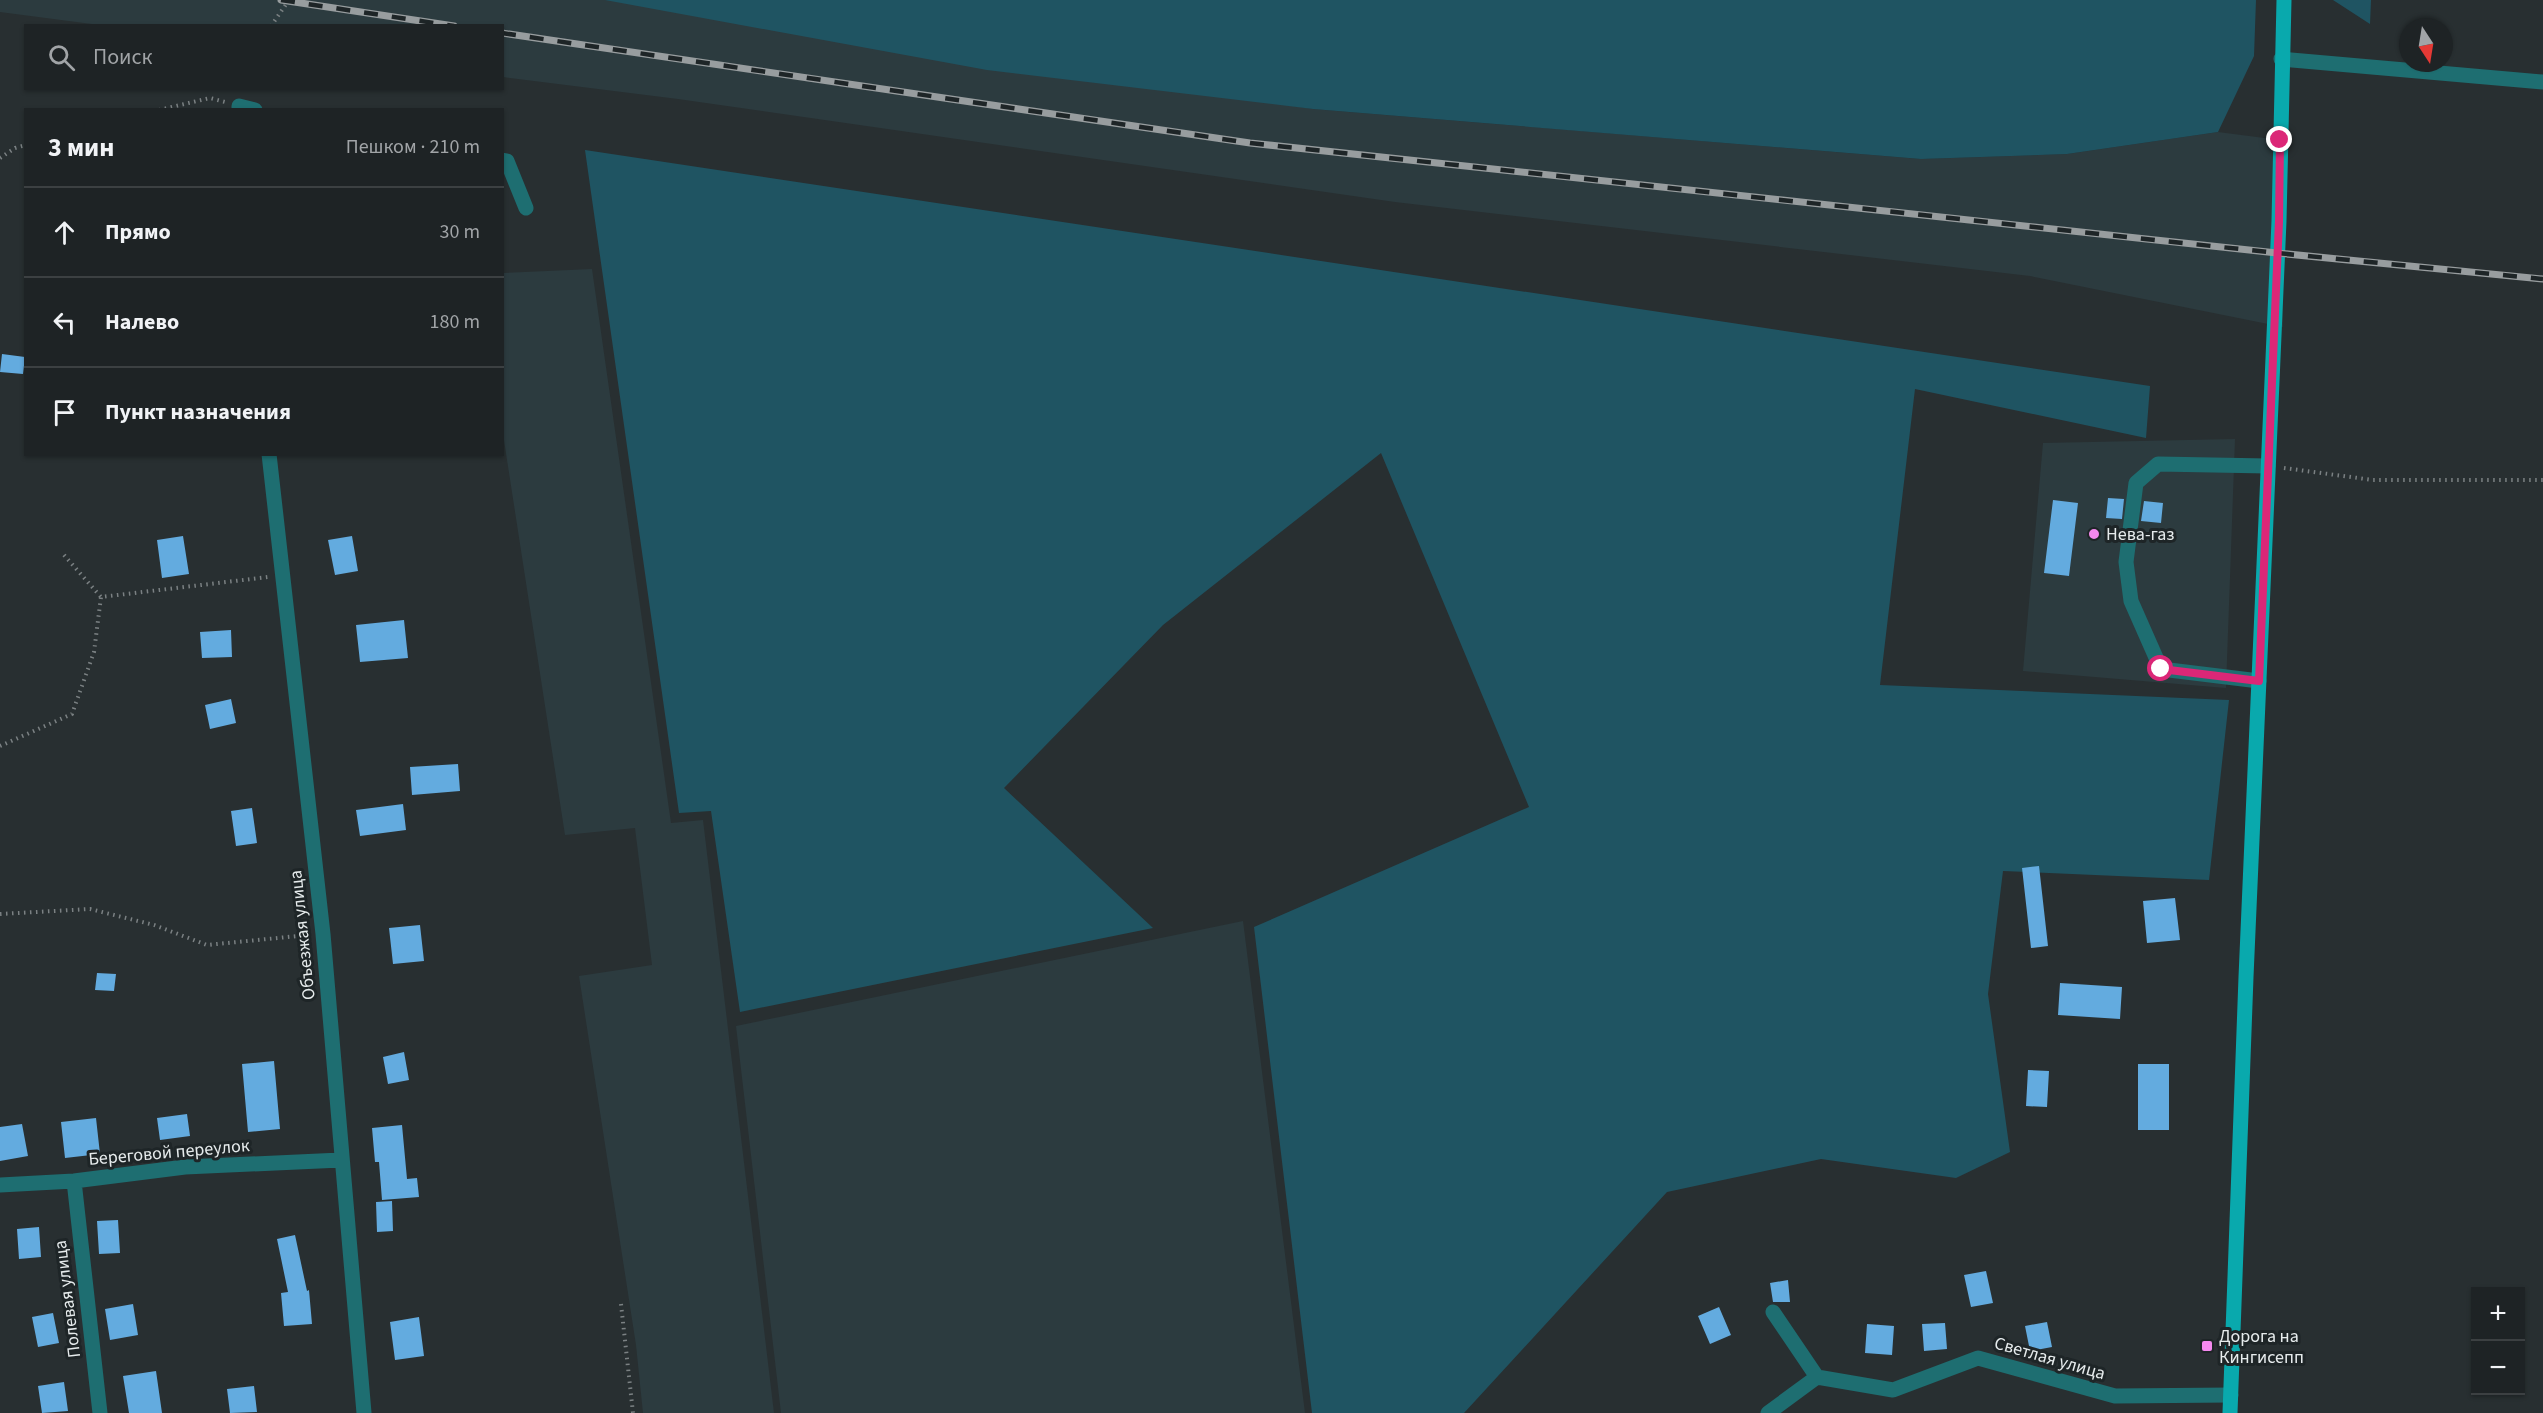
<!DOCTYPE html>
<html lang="ru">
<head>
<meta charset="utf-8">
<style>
	:root { --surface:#1e2325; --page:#262b2d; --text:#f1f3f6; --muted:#a1a4a7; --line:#3c4042 }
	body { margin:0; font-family:"Source Sans 3",sans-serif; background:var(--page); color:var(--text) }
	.controls { position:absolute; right:18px; bottom:18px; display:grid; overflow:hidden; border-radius:0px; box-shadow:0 2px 4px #0004 }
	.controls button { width:54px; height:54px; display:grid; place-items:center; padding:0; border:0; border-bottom:2px solid var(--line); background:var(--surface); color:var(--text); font:30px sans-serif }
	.compass { position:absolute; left:2399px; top:18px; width:54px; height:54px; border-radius:50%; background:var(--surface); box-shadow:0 2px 4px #0004; rotate:168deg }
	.stop { position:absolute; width:18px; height:18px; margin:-14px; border:4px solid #db2777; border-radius:50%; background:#fff }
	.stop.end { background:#db2777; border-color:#fff; box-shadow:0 2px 6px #0008 }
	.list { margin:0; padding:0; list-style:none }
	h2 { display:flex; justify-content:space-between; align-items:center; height:78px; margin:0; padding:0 24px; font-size:26px }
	h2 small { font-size:20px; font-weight:400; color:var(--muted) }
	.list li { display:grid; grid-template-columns:39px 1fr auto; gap:18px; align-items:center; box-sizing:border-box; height:90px; padding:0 24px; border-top:2px solid var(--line) }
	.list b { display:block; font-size:22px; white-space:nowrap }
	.list em { font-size:20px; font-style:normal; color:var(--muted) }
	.icon { flex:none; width:33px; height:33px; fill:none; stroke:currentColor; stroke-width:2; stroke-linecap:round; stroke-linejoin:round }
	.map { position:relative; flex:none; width:2543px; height:1413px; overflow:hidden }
	.search { position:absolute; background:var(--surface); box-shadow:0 2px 4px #0004; left:24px; top:24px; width:480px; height:66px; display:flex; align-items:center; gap:15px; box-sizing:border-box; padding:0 21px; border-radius:0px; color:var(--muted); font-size:22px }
	.panel { position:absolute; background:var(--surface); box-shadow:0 2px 4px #0004; left:24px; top:108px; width:480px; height:348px; border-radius:0px }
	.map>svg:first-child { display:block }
	.built { fill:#2c3b3f }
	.green { fill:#1f5462 }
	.building { fill:#63abdf }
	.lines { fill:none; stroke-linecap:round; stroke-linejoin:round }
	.path { stroke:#7b8183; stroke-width:4; stroke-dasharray:1.5 4.5; stroke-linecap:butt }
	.minor { stroke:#1e6e71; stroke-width:15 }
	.major { stroke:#09a9ad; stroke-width:15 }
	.rail-casing { stroke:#989d9f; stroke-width:7 }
	.rail { stroke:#1e2527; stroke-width:4.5; stroke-dasharray:14; stroke-linecap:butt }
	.route { stroke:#db2777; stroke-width:8 }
	.poi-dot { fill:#f589ef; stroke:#1e2527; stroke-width:2 }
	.labels { text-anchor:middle; stroke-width:6; stroke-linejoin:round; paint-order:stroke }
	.poi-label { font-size:18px; fill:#e6ebec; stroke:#1e2527; text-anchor:start }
	.street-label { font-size:18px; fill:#e6ebec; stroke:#1e2527 }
</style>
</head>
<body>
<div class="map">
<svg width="2543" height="1413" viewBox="0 0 2543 1413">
	<rect width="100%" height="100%" fill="#282f31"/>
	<path class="built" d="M0,0H611L1313,109L1921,159L2067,154L2218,132L2280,140L2283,327L2030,276L1395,202L678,99L503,77L502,26H107L0,12Z
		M592,269L671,823L703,820L774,1413H643L636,1345L579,976L652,965L635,828L565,835L503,434V273Z
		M2235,439L2226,688L2023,671L2043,443Z
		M1243,921L1305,1413H781L736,1026Z"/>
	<path class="green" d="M605,0H2256L2254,56L2218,132L2067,154L1921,159L1664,138L1313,109L987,70Z
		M2333,0H2371L2370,24Z
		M585,150L2150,386L2146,438L1915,389L1880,685L2229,700L2209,880L2003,871L1988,994L2010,1152L1956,1178L1821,1159L1667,1192L1464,1413H1312L1254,927L1529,807L1381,453L1163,625L1004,788L1153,928L740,1012L711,811L679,813Z"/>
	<path class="building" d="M2,354L25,357L23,374L0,372Z
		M2108,498L2124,499L2122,519L2106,518Z
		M2053,500L2078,503L2069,576L2044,573Z
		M2144,501L2163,503L2161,523L2141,521Z
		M183,536L189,574L162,578L157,540Z
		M352,536L358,571L335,575L328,540Z
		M404,620L408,658L360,662L356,625Z
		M231,630L232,657L202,658L200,632Z
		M231,699L236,723L210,729L205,705Z
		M458,764L460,791L412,795L410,767Z
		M403,804L406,830L360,836L356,810Z
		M252,808L257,843L236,846L231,811Z
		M2039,866L2048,946L2031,948L2022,868Z
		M2175,898L2180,940L2147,943L2143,901Z
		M420,925L424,961L393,964L389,928Z
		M97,973L116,974L114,991L95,990Z
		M2060,983L2122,987L2120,1019L2058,1015Z
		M404,1052L409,1080L388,1084L383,1057Z
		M274,1061L280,1129L248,1132L242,1064Z
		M2138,1064H2169V1130H2138Z
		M2028,1070L2049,1071L2047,1107L2026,1106Z
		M187,1114L190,1136L160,1140L157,1118Z
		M96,1118L100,1154L65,1158L61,1122Z
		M22,1124L28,1156L0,1161V1127Z
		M402,1125L407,1179L417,1178L419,1197L382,1200L379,1162H375L372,1128Z
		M392,1201L393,1231L377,1232L376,1202Z
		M118,1220L120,1253L99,1254L97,1221Z
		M39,1227L41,1257L19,1259L17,1229Z
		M295,1235L307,1291L309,1290L312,1324L284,1326L281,1293L288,1292L277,1239Z
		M1986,1271L1993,1303L1971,1307L1964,1275Z
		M1788,1280L1790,1302H1773L1770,1283Z
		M133,1304L138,1335L110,1340L105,1309Z
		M1719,1307L1731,1335L1710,1344L1698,1316Z
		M53,1313L59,1343L38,1347L32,1317Z
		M419,1317L424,1356L395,1360L390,1322Z
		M2047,1322L2052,1347L2030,1351L2025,1326Z
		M1945,1323L1947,1349L1924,1351L1922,1324Z
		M1867,1324L1894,1326L1892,1355L1865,1353Z
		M156,1371L162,1413H129L123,1376Z
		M64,1382L68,1411L42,1413L38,1386Z
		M254,1386L257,1412L230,1413L227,1389Z"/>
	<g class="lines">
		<path class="path" d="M271,26L289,0
			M159,110L210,98L225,102
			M0,158L15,148L26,145
			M2284,468L2373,480H2543
			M64,555L101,597L268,577
			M0,746L72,714L94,652L101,597
			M0,914L90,909L154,925L207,945L308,935
			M621,1304L633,1413"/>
		<path class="minor" d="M2281,59L2543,82
			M239,110V106L255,110
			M502,160L507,161L526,208
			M269,454L323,934L364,1413
			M2259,681L2161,669L2131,601L2126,562L2136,483L2158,464L2268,466
			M74,1181L100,1413
			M0,1185L74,1181L185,1167L341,1160
			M1773,1312L1817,1377
			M1768,1413L1817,1377L1893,1390L1978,1358L2115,1396L2231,1395"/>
		<path class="major" d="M2230,1413L2246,977L2279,221L2284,0"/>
		<defs>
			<path id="rail" d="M281,0L454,26
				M502,33L1250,143L2277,253L2543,279"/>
		</defs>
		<use href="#rail" class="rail-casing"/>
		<use href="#rail" class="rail"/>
	</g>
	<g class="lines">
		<path class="route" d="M2161,669L2259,681L2279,221L2280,140"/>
	</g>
	<g class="poi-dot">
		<circle cx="2094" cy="534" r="6"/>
		<rect x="2201" y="1340" width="12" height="12" rx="3"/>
	</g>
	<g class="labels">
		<g class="poi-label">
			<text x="2106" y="540">Нева-газ</text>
			<text x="2219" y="1342">Дорога на<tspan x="2219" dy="21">Кингисепп</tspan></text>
		</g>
		<g class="street-label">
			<text transform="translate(302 935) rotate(-96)" y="6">Объезжая улица</text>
			<text transform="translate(169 1152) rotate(-5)" y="6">Береговой переулок</text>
			<text transform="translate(67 1299) rotate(-97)" y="6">Полевая улица</text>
			<text transform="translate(2050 1358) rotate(16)" y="6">Светлая улица</text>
		</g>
	</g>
</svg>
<div class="controls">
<button>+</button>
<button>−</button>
</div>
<svg class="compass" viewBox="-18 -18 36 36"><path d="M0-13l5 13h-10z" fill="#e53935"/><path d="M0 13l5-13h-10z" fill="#a1a4a7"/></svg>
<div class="stop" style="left:2161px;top:669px"></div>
<div class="stop end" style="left:2280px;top:140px"></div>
<div class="search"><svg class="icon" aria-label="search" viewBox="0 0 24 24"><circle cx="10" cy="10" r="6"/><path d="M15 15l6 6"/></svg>Поиск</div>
<section class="panel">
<h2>3 мин<small>Пешком · 210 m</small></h2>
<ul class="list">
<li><svg class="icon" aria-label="ahead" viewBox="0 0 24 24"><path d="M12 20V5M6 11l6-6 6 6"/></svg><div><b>Прямо</b></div><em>30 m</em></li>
<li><svg class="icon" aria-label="left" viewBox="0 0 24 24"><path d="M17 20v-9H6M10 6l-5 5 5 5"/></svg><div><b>Налево</b></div><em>180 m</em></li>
<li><svg class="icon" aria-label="arrive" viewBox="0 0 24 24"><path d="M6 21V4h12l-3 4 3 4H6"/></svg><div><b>Пункт назначения</b></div></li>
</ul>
</section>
</div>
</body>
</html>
